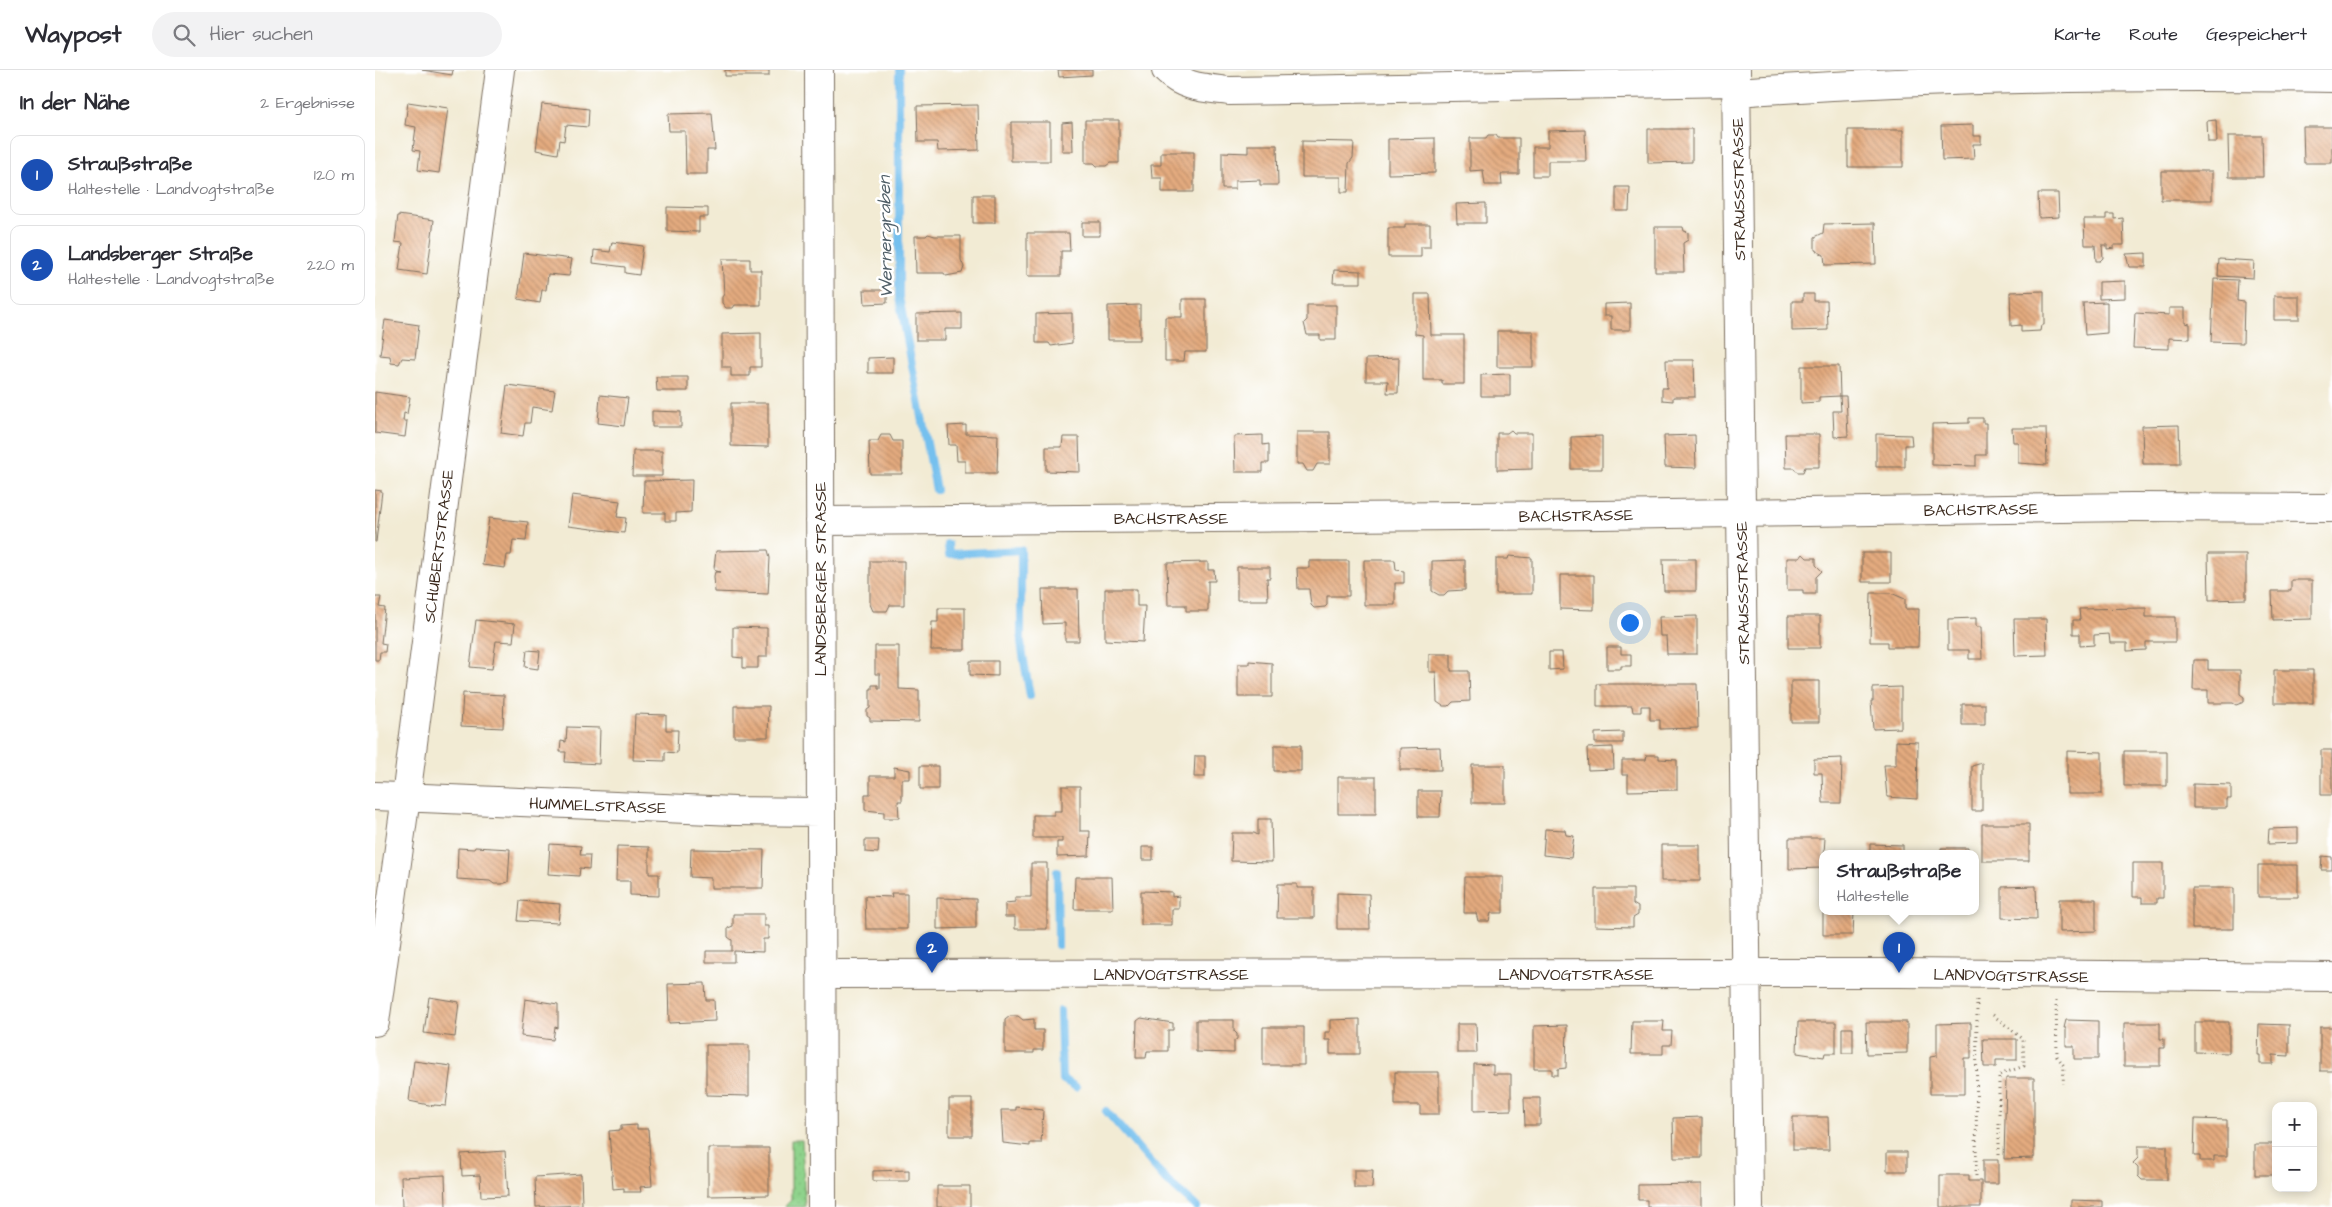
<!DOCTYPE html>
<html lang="de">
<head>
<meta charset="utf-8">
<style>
	:root { --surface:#fff; --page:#f2f2f3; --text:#2b2b33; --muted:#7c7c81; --line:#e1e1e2; --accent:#b5179e }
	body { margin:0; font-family:"Architects Daughter",sans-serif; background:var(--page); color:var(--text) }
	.controls { position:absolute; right:15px; bottom:15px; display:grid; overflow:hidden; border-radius:10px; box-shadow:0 2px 12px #0003 }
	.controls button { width:45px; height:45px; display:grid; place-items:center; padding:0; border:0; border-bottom:1px solid var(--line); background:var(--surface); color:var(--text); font:25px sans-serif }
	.you { position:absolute; left:1254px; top:552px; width:18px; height:18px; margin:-12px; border:4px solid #fff; border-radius:50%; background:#1a73e8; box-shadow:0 0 0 8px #1a73e833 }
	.badge { display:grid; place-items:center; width:32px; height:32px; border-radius:50%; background:var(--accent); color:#fff; font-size:16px; font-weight:700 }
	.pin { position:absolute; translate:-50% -41px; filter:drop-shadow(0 1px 2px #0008) }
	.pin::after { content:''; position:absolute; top:26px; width:18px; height:15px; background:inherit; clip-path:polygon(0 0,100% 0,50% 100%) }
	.popup { position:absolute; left:1444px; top:780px; width:160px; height:65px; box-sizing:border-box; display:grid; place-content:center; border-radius:10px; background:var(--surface); filter:drop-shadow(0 1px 4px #0005); font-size:16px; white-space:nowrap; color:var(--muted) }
	.popup b { font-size:19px; color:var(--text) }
	.popup::after { content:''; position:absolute; left:50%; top:100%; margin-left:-10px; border:10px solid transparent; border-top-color:var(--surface) }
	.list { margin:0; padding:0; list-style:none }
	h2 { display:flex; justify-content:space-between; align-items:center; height:65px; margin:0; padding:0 20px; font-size:21px }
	h2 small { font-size:16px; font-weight:400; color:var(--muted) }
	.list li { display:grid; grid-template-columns:32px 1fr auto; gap:15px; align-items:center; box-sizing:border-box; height:80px; margin:0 10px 10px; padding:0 10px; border:1px solid var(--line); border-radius:10px }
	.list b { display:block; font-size:19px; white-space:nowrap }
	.list p { margin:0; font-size:16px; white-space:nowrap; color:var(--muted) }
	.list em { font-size:16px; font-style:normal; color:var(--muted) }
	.icon { flex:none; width:28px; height:28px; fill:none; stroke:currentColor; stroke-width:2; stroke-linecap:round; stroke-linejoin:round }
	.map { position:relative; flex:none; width:1957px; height:1137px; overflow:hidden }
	header { display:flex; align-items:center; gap:30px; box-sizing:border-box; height:70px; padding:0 25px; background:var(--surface); border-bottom:1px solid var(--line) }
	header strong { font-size:24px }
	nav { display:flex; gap:28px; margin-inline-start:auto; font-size:18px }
	.search { width:350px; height:45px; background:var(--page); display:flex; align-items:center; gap:12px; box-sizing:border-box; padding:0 18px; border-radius:28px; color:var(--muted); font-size:19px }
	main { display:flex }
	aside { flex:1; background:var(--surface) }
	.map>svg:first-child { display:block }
	.grass { fill:url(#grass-dots); stroke:#657e55 }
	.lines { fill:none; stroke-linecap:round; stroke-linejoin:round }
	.stream { stroke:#74c0ee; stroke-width:8 }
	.building { fill:url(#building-back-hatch) }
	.minor-casing { stroke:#7b6e5e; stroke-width:30 }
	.path { stroke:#7b6e5e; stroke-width:3; stroke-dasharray:1 4; stroke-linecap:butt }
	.minor { stroke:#fff; stroke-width:28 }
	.labels { text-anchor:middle; stroke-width:5; stroke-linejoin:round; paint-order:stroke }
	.street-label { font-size:16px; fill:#3b2a1e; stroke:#fff }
	.water-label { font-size:18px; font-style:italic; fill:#4f5e67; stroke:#fff }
</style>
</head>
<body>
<header>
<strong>Waypost</strong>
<div class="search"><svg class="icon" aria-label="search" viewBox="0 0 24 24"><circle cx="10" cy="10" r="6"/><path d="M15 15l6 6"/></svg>Hier suchen</div>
<nav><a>Karte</a><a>Route</a><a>Gespeichert</a></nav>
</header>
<main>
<aside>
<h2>In der Nähe<small>2 Ergebnisse</small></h2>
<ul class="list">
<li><span class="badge" style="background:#1a4fb4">1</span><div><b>Straußstraße</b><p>Haltestelle · Landvogtstraße</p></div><em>120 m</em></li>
<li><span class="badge" style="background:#1a4fb4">2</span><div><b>Landsberger Straße</b><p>Haltestelle · Landvogtstraße</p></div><em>220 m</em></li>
</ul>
</aside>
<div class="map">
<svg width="1957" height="1137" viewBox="0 0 1957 1137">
	<defs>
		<pattern id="grass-dots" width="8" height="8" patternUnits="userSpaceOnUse" patternTransform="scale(1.25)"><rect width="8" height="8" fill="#8fd38c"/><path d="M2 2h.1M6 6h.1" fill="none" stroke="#7cb578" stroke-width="1.8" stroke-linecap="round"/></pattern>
		<pattern id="building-back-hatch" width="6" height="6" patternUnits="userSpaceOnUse" patternTransform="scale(1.25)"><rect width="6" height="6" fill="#e4ab7f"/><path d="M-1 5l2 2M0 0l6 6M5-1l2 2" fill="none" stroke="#ba8b67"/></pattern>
	</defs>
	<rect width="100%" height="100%" fill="#fff"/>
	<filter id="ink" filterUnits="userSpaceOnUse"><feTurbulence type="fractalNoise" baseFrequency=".02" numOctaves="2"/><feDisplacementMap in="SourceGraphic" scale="10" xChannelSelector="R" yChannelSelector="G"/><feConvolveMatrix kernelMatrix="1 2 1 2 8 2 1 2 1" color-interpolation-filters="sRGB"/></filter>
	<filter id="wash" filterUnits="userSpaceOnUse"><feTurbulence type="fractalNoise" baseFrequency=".0096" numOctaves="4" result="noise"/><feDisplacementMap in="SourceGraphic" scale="20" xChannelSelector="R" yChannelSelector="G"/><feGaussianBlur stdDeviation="1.12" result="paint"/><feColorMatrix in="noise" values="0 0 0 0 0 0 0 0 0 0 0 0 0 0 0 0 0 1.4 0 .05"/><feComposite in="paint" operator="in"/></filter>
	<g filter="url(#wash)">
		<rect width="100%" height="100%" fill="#f2ebd4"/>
		<path class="grass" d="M416,1070H427L430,1137H409L416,1130Z"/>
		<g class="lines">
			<path class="stream" d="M524,0V227L561,420
				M573,474L574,484L646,480V573L655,626
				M682,802L683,875
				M685,941L687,1009L701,1017
				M731,1041L791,1110L822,1137"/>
		</g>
		<g id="blocks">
			<path class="building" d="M47,0H78L77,5Z
				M350,0H394V6H350Z
				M683,0H717V5L684,7Z
				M33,32L73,38L64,103L43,100L45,81L38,80L41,57L30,55Z
				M167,34L214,39L213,57L191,55L189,71L185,70L183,84L161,80Z
				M603,35L604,80L563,81L562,72H543L542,36Z
				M337,43L340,80H332V104H311L310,61H294L293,44Z
				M710,50H744V93H735L731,96H722L719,93H710Z
				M1841,50L1842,72H1833L1832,51Z
				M636,52H675V91H636Z
				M697,52L698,81H687V53Z
				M1598,55V66H1606V74H1598L1599,89L1567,90L1566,56Z
				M1928,57H1957V93H1929Z
				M1273,59H1317V92L1273,93Z
				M1210,60L1211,91H1173V106H1158V77H1173V61Z
				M1473,60H1528V97H1473Z
				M1113,65H1121L1123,68H1144V104H1126L1127,115H1110L1108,100L1095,101V68H1111Z
				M1853,66H1887L1888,107H1854Z
				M1060,68V103L1013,104V69Z
				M927,71L979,72L978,88L974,93L973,122H966V107H927Z
				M873,75H902L903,115H885V110L860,111V119H847V82L873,83Z
				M786,82H819V122H787V108H777L776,95H786Z
				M1786,101H1837V130H1786Z
				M1241,117H1255L1254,141H1241Z
				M1663,123H1683L1684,147L1664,148Z
				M598,125H620V153H598Z
				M1111,133V153H1082L1081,134Z
				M292,137L333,138V147H324V162L292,161Z
				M1731,144H1739V149L1748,148L1749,175H1739V178L1732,179V175H1727L1728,188L1725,191H1721L1720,175H1710L1709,149H1731Z
				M23,145L59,150L52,204L24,200L28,173L20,172Z
				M707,152H725V166H707Z
				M1500,153L1501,194L1450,195L1449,185L1440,180V167L1448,163L1449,154Z
				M1030,154H1055V177H1046V187H1013V158H1030Z
				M1280,157H1308L1309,161L1313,162V170L1308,173L1309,202H1280Z
				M652,163H694L695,181H686V206H652Z
				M553,164L560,166H586V190L589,197L587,203L571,206L569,203H541L540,166H551Z
				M237,172L268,176L264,205L250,203V197L218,193L219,180L235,182Z
				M149,183L197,189L194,206L173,204L171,220H167L165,233L143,229Z
				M1771,183V197H1754L1751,184Z
				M347,189H375V200H386V235H360L358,238H351L347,233V227L349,224Z
				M1844,189L1879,191L1878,208L1843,206Z
				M959,200L986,201V213H958Z
				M1839,209L1863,210L1862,231L1869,232L1868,273L1836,272Z
				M1750,211V228L1724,229V212Z
				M489,220H512V233L490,234Z
				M1669,221V255H1666L1665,261L1646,262V255L1636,256L1635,222Z
				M1040,224H1055L1056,265H1089V314H1067V310H1048V265L1040,264Z
				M1428,224H1439V231H1452L1453,260L1417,261V231H1428Z
				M1899,226H1924V250H1899Z
				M807,229H831V282H810L809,291H790V247H807Z
				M1732,232V263L1710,265L1708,233Z
				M1255,233V260H1236V246H1229V234Z
				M765,235V270H733V236Z
				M932,235H961V270H945V265H932L929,253L932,250Z
				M1794,238H1810V253L1815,254V269L1794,268V279L1758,278L1760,243L1794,245Z
				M587,243V259H570V270H541V244Z
				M697,243V273L676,276L674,273H661V244Z
				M10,250L44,255L40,289L27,288L24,294L16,293L15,286L5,285Z
				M1122,261H1158V297H1122Z
				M386,263V297H375V306H356V297H347V264Z
				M518,287V303H493V288Z
				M1024,288L1023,323H1012L1013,311H991V289Z
				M1291,290H1319L1320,327H1298V331L1287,330V318H1292Z
				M1426,296H1464L1465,326L1444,327V332L1426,333Z
				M1135,304V326H1106V305Z
				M281,307H313V321H282Z
				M132,315L180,321L177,340L157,337L155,353H150L148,366L126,363Z
				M0,322L35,327L32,344L29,343L28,351H32L30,367L0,363Z
				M225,325L253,328L249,356L223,353Z
				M1465,326H1471L1473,366L1459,367L1458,341H1466Z
				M356,333H393V377L356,376Z
				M277,341L306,342V357H277Z
				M1594,348H1608V353H1611V385H1601V396L1557,395V354L1594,353Z
				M591,355V364L623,365L622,403H590V391H582L581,375H574L573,356Z
				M1804,355L1805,394H1768L1767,356Z
				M1637,358H1671L1672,395L1643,393V372H1638Z
				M1136,360L1139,363H1157V399L1122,400V363H1132Z
				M922,362H955V394H942L938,401H932L928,394H922Z
				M1410,364H1444V397H1430L1428,402H1422L1419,398H1411Z
				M1501,364L1536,365L1537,375H1530V397H1501Z
				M506,365H515L518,371H527V404H495L494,371H503Z
				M888,365V375L894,374V393H888V402H860L859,366Z
				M1320,365L1321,398L1290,397L1289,366Z
				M1227,366V399H1196V367Z
				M688,367H704L705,402L671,401V377H687Z
				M258,381H287V406H257Z
				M317,410L316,442L301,443V451H290V443H268L269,411Z
				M0,420L7,421L1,472H0Z
				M197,425L245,431L242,447L251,448L249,463L193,456Z
				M114,448L153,452L151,471L138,470L136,485H132L130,498L107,495Z
				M393,480L395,488L393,524L340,522L339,506L340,502H346L341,501L339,498L341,481Z
				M1487,483H1516V512H1487Z
				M1428,484L1432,488H1441V495L1447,501L1441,507V524H1428V520H1412V488H1425Z
				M1833,484H1871V529L1834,530Z
				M1134,486L1157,488V524H1121V489H1133Z
				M1288,489H1321V521H1289Z
				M989,490H1020L1021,500L1029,501V513H1020V535H989Z
				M1090,490V520L1073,521L1069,525H1064L1057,521V491Z
				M495,491H529V535H515L512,541H498L495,534Z
				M934,491H974V526H952V535L950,537L939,538L936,535L934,519H923L922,498H934Z
				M833,492V500H839L840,511H833V541H811V535H793L792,493Z
				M862,497H895V508H892L893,530H862Z
				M1185,505H1219V540L1185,539Z
				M1916,510H1937V549L1898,550L1897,521H1916Z
				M667,519H703L704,571H690V553L668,554Z
				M730,519H762V536H770L768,572L730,570Z
				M1496,523H1516L1530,529V539H1544L1543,577H1513V572H1495Z
				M0,527H6L4,537L10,538L6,573L11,574L10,582H5L4,590H0Z
				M563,538H590V580H556L557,552H563Z
				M1771,538V547H1800V572H1771V580L1752,581V573H1735L1734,564L1719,565V575L1705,576V564H1698V550H1705L1704,539Z
				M1322,546V584H1292L1291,566H1285L1284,547Z
				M1413,546H1445V578H1413Z
				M1601,548V557H1606L1607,589H1594V580H1573V549Z
				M1639,549H1671L1672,585L1640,586Z
				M101,550L140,554L138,572L121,571L117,599L95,597Z
				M358,557L392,558V587H383V598H368V588L358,587Z
				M500,576H524V619L544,620V652L495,651V648L492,646V640L495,638V619H497V615H503V619H505V604H500Z
				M1232,577H1246V584H1256V596H1246V599H1232Z
				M152,580L165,581L163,599L150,597Z
				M1174,582H1187L1188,599L1174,600Z
				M1054,584H1076V601H1094L1095,631L1078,632L1074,636H1068L1062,632L1061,602H1054Z
				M1819,590H1833V600H1865V624L1869,627V632L1861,635L1858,633H1833V620H1818Z
				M595,591H623V606L595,605Z
				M874,591L897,593V627H863V594H874Z
				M1899,600H1938V633H1899Z
				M1416,611H1444V652H1416Z
				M1222,614H1322L1323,658L1285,659V650H1275V636H1266V642H1258L1257,636H1222Z
				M1526,617V658L1498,659L1496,631H1498V618Z
				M88,623L129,625L128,658L86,656Z
				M1587,634H1610V655H1587Z
				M359,636H394L393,667H359Z
				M260,644L291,645V660H303L302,683L290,682V691L258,690Z
				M192,657L225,658L224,694L190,692L191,682H185L186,671L191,672Z
				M1248,662V673H1220V663Z
				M1521,671L1543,672L1542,729L1512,727L1509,695H1521Z
				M899,675H926V701H899Z
				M1065,677L1066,700H1025V678Z
				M1238,677L1239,699L1213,700L1212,678Z
				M1946,680H1957V725H1946Z
				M1692,681L1727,682V724H1692Z
				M1749,681H1792V716H1749Z
				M1272,685H1284V689L1302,690V720L1253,721V705H1247V690H1271Z
				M820,686H830V707H819Z
				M1467,688L1466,733H1448L1447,703H1439V689Z
				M1607,693V741H1597V696Z
				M1097,695H1130V733H1097Z
				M545,696H563V719H545Z
				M519,697L535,700V709H527V731H523L524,748H509V742L490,740V724H495V706H519Z
				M963,707H1001V744H963Z
				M1818,714L1856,715V729H1852V738H1818Z
				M687,716H705V761H715L714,786L682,787V772H687V768H658V745H679V741H687Z
				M1043,721H1066L1065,747H1043Z
				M883,749H896L897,792L856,791L857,763H879L883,765Z
				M1607,754H1654V791H1607Z
				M1923,758V773L1893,774L1894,759Z
				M1170,759L1190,760L1191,765L1199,766L1196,788L1168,785Z
				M1414,768H1450L1448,798L1414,799Z
				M490,770H504L503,783L490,782Z
				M175,774L206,776L205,785H215L214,799L205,798L204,806L173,804Z
				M1495,774L1528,775V784H1495Z
				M1286,775H1325V811H1286Z
				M242,776L274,777V804H284V826L255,825V811H241Z
				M100,777L135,779L133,812L127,814H119L115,811L82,809L83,778L99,779Z
				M767,777H778V790H767Z
				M1566,778H1593V784H1566Z
				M316,779L389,780L388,818H336V808L315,807Z
				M1947,786L1957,787V800H1946Z
				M656,793H672V859H640V847H630V833L640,832V827H656Z
				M1758,793H1788V828H1782V833H1767V827H1758Z
				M1883,795H1923V827H1883Z
				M700,807H737L738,839H699Z
				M1090,807H1128V843H1116L1114,851H1103L1101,843H1089Z
				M903,814H922V818H939V848H902Z
				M1661,816L1662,849L1627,848V817Z
				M1817,818H1859V859H1817Z
				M1220,819H1258V834L1263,837V845L1258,848V857L1220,856Z
				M766,821L797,822V827L804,826V839H797V855H766Z
				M516,823H532V859H491L490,826L517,827Z
				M962,823L994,824L995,859H962Z
				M562,828L601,829V858L562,859Z
				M1684,829H1721V861L1684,862Z
				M145,831L185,834L183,853L143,851Z
				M1448,842H1479L1478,865H1448Z
				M358,844H389V856H393V869H388V882L359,881V892H331V881H357V870L353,867V858L358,856Z
				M330,913L331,930H339L340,951L294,953L293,914Z
				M54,927L84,932L80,967L49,963Z
				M150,929L183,934V958L180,957L178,970L146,966Z
				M635,946H643L648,950L659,949V960H668V980H659V983H630V950Z
				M766,948L798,953V960H793V981H772L771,988H761L762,951Z
				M985,949V984H955V970H950V962H955V950Z
				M821,950H859V961L862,964V969L859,971V983L821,982Z
				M1691,950L1723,951V989H1699V976H1691V958H1689Z
				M1257,951H1289L1288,961H1297L1296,975H1288V984H1256Z
				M1423,952H1461V983H1450L1449,987L1422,983Z
				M1491,952H1532V983L1492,984Z
				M1820,952H1854V983L1820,982Z
				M1596,953V988H1589V1024H1555V987L1562,986V954Z
				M1749,953H1785V969H1789V978H1785V996H1749Z
				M1082,954H1101L1102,983H1082Z
				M1884,954L1914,955V986L1898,985V994H1885V985H1883Z
				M1192,955L1191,998L1183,999V1005H1177V999H1159V956Z
				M888,957H929V995H888Z
				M1945,957H1957V1001H1945Z
				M1467,958H1478V983H1467Z
				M1608,969H1642V990H1621V997H1609Z
				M331,975H374V1026L331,1025Z
				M39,991L76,996L71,1036L59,1035V1036L34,1031Z
				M1099,994L1118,995V1004H1136V1040L1099,1041Z
				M1020,1002H1064V1044H1045V1035H1020Z
				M1631,1008H1659V1088L1629,1089Z
				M1149,1028H1165V1055H1150Z
				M574,1029H597V1066H574Z
				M641,1037L668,1040L666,1073H655V1076L628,1073L626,1040H641Z
				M1327,1047V1088H1299L1298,1048Z
				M1418,1047H1453L1454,1080H1418Z
				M1820,1049L1852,1050V1086H1839V1091H1825V1086H1819Z
				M262,1055V1059H273L277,1116L265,1117L266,1122H249V1118L238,1119L234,1061L246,1060V1056Z
				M1880,1074H1901V1105H1880Z
				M1763,1076H1792V1110H1767L1763,1106V1098L1758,1093L1763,1088Z
				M333,1078H394V1125L333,1126Z
				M130,1081L133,1126L106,1127L105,1105L87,1106L86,1084Z
				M1512,1082H1532V1101H1512Z
				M1608,1090H1623V1114H1608Z
				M534,1100V1111H498V1101Z
				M979,1100H998L997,1118H979Z
				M206,1104L207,1135L161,1137L160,1107Z
				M70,1105L71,1137H27L26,1107Z
				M1565,1105H1594V1111H1606V1137H1565Z
				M1327,1114V1137H1272V1130H1263V1115Z
				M562,1116H595V1137H562Z
				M1696,1130L1727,1131V1137H1696Z"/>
		</g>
	</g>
	<g filter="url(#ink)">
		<use href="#blocks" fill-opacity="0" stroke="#7b6e5e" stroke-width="1"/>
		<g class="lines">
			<defs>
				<path id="minor" d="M444,0L447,1137
					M791,0C808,18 831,18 854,21L1361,12
					M1361,0L1374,1137
					M1362,22C1560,8 1759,5 1957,8
					M445,451L1226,445L1757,437L1957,438
					M0,726L360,741L445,742
					M446,904L1524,903L1957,907
					M0,952L31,727L125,0"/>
			</defs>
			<use href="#minor" class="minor-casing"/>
			<path class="path" d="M1681,931L1682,986L1689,996L1688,1014
				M1618,945L1648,969L1649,996L1624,1005V1087
				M1601,1106L1602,930"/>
			<use href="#minor" class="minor"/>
		</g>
	</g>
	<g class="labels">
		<g class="street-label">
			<text transform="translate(1363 119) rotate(-91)" y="6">STRAUSSSTRASSE</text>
			<text transform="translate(1606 439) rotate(-1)" y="6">BACHSTRASSE</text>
			<text transform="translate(1201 445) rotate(-1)" y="6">BACHSTRASSE</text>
			<text x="796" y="454">BACHSTRASSE</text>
			<text transform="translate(63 476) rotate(-83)" y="6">SCHUBERTSTRASSE</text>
			<text transform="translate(445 509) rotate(-90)" y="6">LANDSBERGER STRASSE</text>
			<text transform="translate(1367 523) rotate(-91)" y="6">STRAUSSSTRASSE</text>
			<text transform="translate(223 735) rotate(2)" y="6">HUMMELSTRASSE</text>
			<text x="796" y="910">LANDVOGTSTRASSE</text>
			<text x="1201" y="910">LANDVOGTSTRASSE</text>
			<text transform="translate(1636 905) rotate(1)" y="6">LANDVOGTSTRASSE</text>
		</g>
		<g class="water-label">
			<text transform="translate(510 167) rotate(-91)" y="6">Wernergraben</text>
		</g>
	</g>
</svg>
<div class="controls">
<button>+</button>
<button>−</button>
</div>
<div class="you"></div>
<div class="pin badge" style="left:1524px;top:903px;background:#1a4fb4">1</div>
<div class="popup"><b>Straußstraße</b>Haltestelle</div>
<div class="pin badge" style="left:557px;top:903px;background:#1a4fb4">2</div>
</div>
</main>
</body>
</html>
